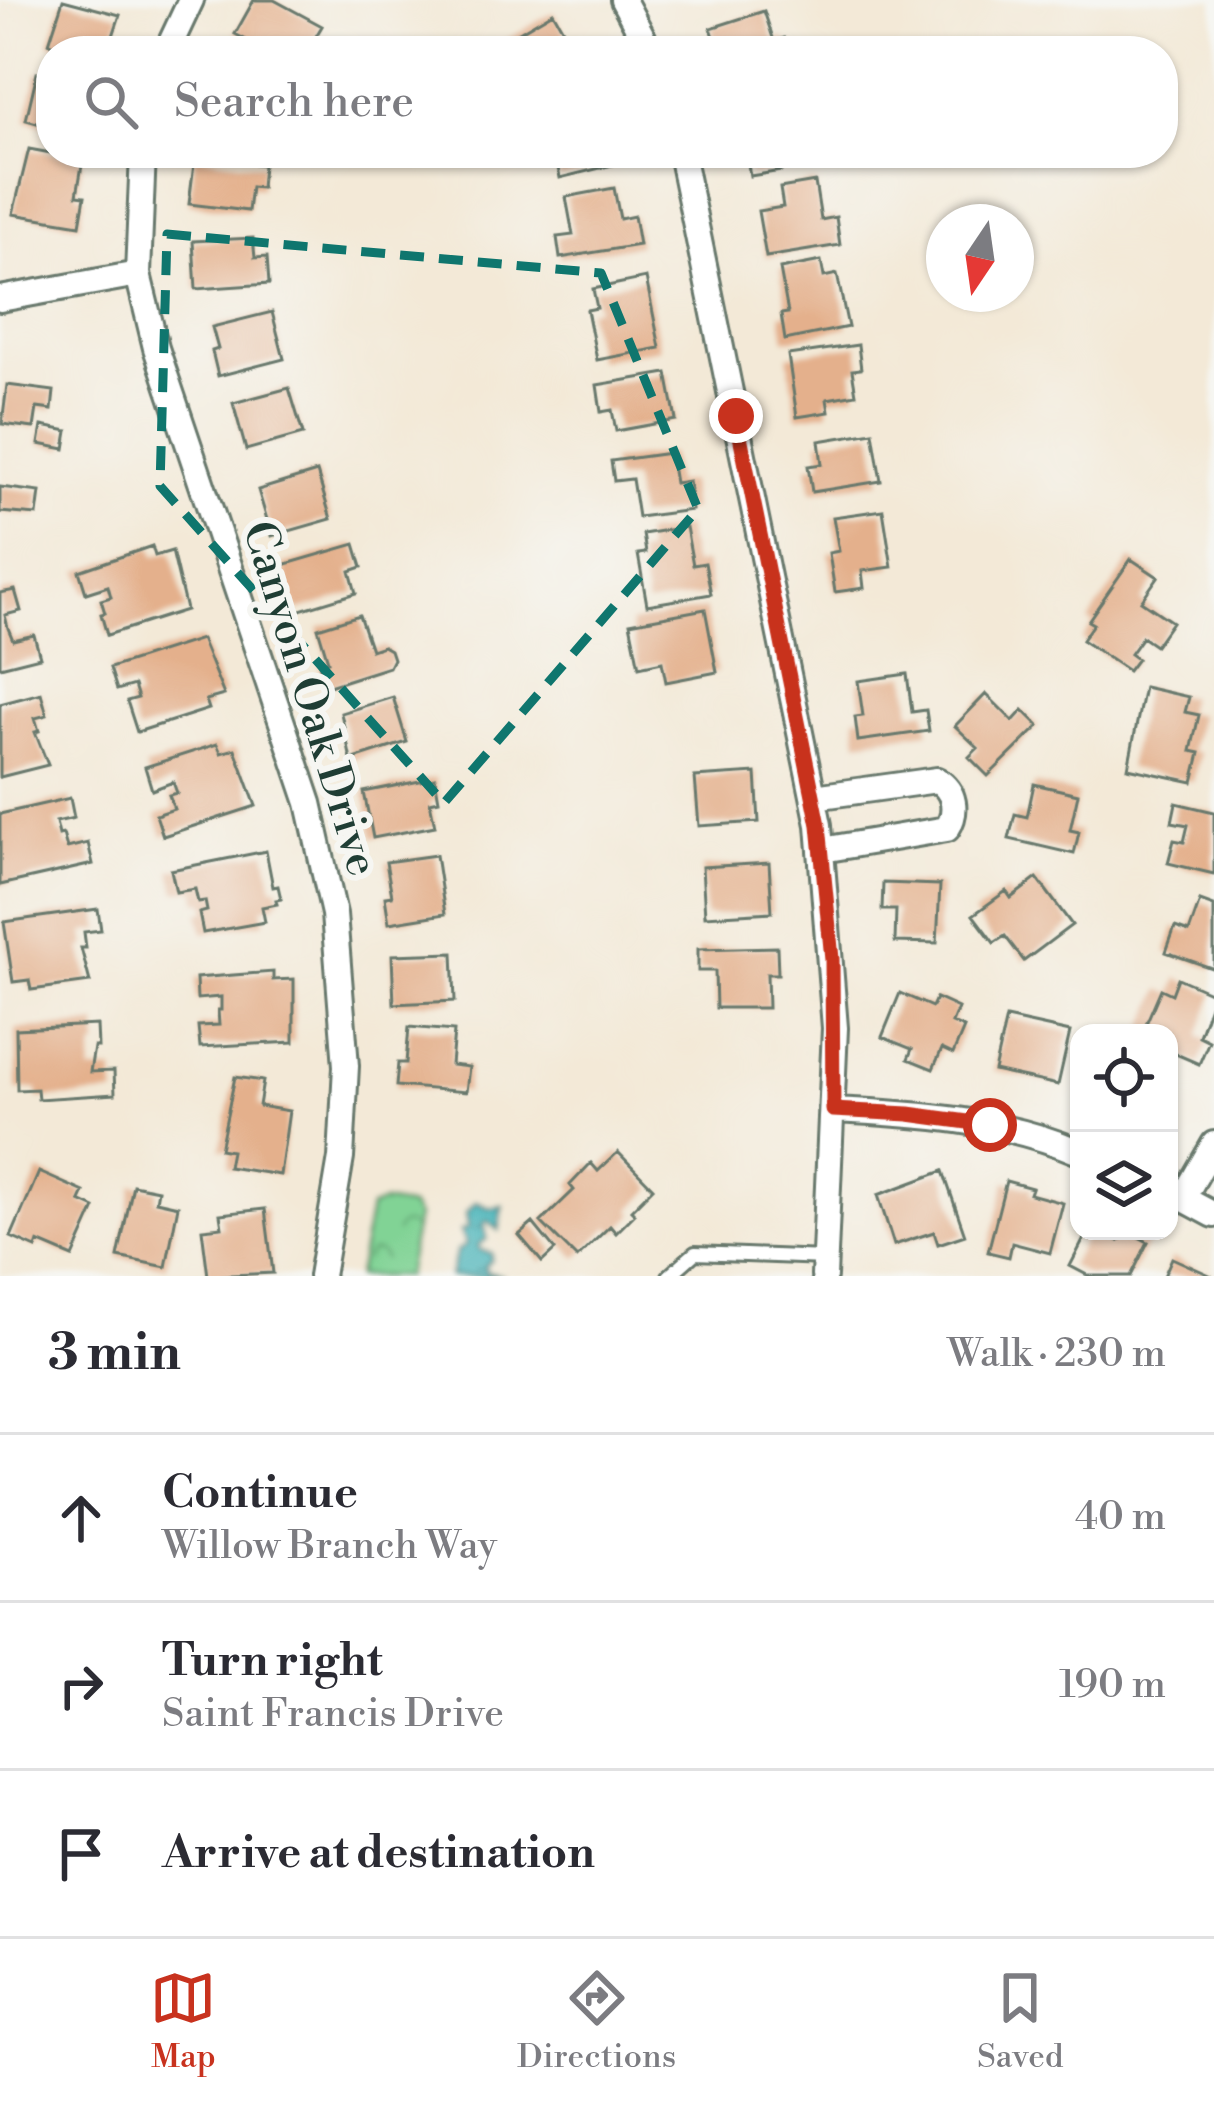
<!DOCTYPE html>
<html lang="en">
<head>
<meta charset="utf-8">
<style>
	:root { --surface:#fff; --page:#f7f7f7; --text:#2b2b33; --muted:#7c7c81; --line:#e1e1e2; --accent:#c8321e }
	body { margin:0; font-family:"Libre Bodoni",serif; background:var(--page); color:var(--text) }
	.controls { position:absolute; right:36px; bottom:36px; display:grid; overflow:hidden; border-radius:24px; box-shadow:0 3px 9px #0004 }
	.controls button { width:108px; height:108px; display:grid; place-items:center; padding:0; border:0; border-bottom:3px solid var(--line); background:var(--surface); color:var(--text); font:60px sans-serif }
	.compass { position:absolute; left:926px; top:204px; width:108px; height:108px; border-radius:50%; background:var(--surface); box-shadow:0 3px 9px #0004; rotate:193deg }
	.stop { position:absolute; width:36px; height:36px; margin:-27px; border:9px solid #c8321e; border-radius:50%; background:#fff }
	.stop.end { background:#c8321e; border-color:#fff; box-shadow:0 3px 12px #0008 }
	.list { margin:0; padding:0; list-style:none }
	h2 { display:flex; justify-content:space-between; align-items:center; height:156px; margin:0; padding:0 48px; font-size:51px }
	h2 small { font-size:39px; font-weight:400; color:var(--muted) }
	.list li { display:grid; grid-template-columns:78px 1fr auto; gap:36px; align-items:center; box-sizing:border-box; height:168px; padding:0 48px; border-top:3px solid var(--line) }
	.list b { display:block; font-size:45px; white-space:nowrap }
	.list p { margin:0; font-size:39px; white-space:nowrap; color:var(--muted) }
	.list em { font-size:39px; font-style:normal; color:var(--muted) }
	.icon { flex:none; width:66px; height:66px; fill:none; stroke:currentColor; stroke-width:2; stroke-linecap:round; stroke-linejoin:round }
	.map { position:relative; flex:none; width:1214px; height:1276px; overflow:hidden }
	.search { position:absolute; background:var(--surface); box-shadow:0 3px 9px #0004; left:36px; right:36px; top:36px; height:132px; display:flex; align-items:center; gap:30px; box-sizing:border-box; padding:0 42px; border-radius:48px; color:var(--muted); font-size:45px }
	.sheet { height:660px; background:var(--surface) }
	nav { display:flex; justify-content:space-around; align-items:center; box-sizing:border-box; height:168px; border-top:3px solid var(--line); background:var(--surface); font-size:33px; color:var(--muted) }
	nav a { display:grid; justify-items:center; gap:6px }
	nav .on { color:var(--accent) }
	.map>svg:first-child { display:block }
	.park { fill:url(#park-crowns); stroke:#508864; stroke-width:3 }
	.water { fill:url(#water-ripples); stroke:#2f7675; stroke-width:3 }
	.building { fill:#e4b08c }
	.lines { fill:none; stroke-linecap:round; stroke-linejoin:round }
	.service-casing { stroke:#69796d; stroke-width:18 }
	.minor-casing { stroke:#69796d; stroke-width:30 }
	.service { stroke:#fff; stroke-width:12 }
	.minor { stroke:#fff; stroke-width:24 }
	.route { stroke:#c8321e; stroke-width:15 }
	.marked { fill:none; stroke:#0f766e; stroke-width:9; stroke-dasharray:24 15; stroke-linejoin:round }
	.labels { text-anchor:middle; stroke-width:12; stroke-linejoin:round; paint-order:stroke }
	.street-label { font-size:45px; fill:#1f3d34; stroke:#f6f6f2 }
</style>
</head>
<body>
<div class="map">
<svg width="1214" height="1276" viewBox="0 0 1214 1276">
	<defs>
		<pattern id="park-crowns" width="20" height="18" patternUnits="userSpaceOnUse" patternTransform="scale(3)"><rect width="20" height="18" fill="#81d395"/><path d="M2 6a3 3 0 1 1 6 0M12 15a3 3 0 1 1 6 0" fill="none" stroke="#69ac7a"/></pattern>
		<pattern id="water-ripples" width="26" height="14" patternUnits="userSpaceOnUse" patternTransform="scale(3)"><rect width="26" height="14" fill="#3fb0b6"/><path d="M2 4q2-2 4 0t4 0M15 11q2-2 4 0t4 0" fill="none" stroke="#349095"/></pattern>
	</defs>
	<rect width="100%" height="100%" fill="#f6f6f2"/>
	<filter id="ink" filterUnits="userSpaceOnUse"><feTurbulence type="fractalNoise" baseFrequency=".00833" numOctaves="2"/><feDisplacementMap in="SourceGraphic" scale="24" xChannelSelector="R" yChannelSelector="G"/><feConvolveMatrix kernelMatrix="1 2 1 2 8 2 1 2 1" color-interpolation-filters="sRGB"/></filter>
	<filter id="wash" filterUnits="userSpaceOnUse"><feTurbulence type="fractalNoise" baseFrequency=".004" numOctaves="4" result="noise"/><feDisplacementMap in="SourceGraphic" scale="48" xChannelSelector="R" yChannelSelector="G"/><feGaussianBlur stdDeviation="2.7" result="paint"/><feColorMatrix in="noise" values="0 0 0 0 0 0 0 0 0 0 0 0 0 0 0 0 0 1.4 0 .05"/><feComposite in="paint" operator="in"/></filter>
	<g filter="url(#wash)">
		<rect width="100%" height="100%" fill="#f3e9d7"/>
		<path class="park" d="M383,1202L411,1207L417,1217L406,1276H357L370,1208Z"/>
		<path class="water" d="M476,1202L490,1208L503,1206L499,1230L488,1221L484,1223L487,1239L478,1245L480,1250L491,1253V1260L485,1266L486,1272L503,1276H450L457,1251L466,1245L460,1231L468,1228L466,1213Z"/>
		<g id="blocks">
			<path class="building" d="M63,0L120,15L108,51H74L49,43Z
				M254,0H274L322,26L309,48L300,43L296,51H267L235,34Z
				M764,11L774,41L784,38L789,51H719L711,28Z
				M553,12L569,40L577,35L587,51H504L499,44Z
				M37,73L51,77V127L26,120Z
				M29,149L83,159L77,195L85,196L80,225L13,214Z
				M555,153H619L621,163L560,178Z
				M746,153H778L781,171L750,176Z
				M195,156L263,165L261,188L251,187L248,211L189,204Z
				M815,182L821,220L836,217L840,245L766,257L758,211L783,207L780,188Z
				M614,188L620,219L634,216L639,245L560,258L557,237L573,235L566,197Z
				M253,238L255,258L267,257L269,284L196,289L193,241Z
				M821,261L824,277L837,274L848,327L785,340L781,314L788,313L780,269Z
				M646,278L660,348L597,360L587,310L597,308L593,289Z
				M272,312L284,359L218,376L212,351L218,349L212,327Z
				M858,345L861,369L852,370L856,394L827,399L829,412L797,417L788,355Z
				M667,373L676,420L616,431L612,410L601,412L597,385Z
				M7,385L54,391L52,410L37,408L34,428L2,424Z
				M289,388L303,434L246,450L233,403Z
				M42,426L68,431L65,449L39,444Z
				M873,432L881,481L812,492L808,466L822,464L819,441Z
				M670,453L675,483L689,481L692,510L638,517L632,479L614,481L611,461Z
				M317,472L331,519L272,536L258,490Z
				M0,487L40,492L37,515L0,512Z
				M883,510L892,567L862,571L864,588L835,592L829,553L839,551L833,517Z
				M686,527L693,565L705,563L711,594L647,605L638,554L646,553L643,534Z
				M355,544L362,567L350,571L356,593L297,611L283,565Z
				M152,546L155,556L172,551L186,610L107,635L101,614L105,613L101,600L111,597L108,586L86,593L79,571Z
				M1131,559L1158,577L1141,601L1172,622L1155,646L1142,637L1130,654L1137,659L1128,671L1082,640L1093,624L1088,621Z
				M15,590L21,611L5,615L8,628L13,640L34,635L40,657L0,667V593Z
				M705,609L717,672L666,682L662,662L639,667L630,623Z
				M359,615L371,650L383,646L390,650L393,659L389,667L326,687L319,664L328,661L318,628Z
				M201,639L224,695L206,700L209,709L137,732L127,701L138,698L134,685L117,690L110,668Z
				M907,674L912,712L926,710L929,731L858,741L855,717L863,716L858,681Z
				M1144,687L1189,697L1185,712L1199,715L1191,751L1200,753L1193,782L1128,768Z
				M41,693L47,715L35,718L39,731L35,732L48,765L0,777V704Z
				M986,694L1013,721L1023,710L1039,726L988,776L969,757L978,748L955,726Z
				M393,697L407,742L351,760L341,713Z
				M217,744L221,753L235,749L256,806L163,836L156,815L174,809L169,795L177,793L173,782L152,790L145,767Z
				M756,773L759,822L699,826L695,777Z
				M435,778L439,800L430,802L435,826L373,838L364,792Z
				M1034,784L1078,794L1070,830L1079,832L1074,854L1009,839L1015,814L1027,817Z
				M70,798L74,818L56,822L59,835L63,834L67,848L88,843L93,864L0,885V814Z
				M1176,803L1214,812V874L1168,863L1174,840L1184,842L1188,825L1172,822Z
				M266,851L273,887L278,886L281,899L276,900L277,904L262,907L265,922L203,933L199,913L207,911L205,901L198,902L195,889L176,892L171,870Z
				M436,855L445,914L389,923L385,897L392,896L386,862Z
				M769,863L772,912L705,916L702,867Z
				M1037,878L1072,925L1024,961L1005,936L994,943L973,915L1006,891L1011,898Z
				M883,883L940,885L937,943L895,942L896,910H882Z
				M1200,901L1214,906V969L1166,952L1175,927L1189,932Z
				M98,909L101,930L84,932L86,948H81L90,982L31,990L29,980L13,982L4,922Z
				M777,947L778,974H767L768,1008H716L715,971H698V949Z
				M453,953L455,1001L394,1004L392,955Z
				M273,972V980L294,979V1042L200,1047L198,1026L219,1025L218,1010H221V997L197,999L196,978Z
				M1178,978L1214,994L1199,1036L1209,1041L1199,1064L1169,1051V1033H1142L1161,989L1172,994Z
				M900,993L932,1007L936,998L958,1008L952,1023L964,1028L953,1054L942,1049L933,1069L908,1059L912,1049L882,1037Z
				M1006,1018L1070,1032L1058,1085L994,1071Z
				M97,1025L98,1047H94L90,1072L114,1071L115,1094L38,1099L37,1089L17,1090L16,1029Z
				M409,1027L454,1031L451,1065L469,1067L466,1092L396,1086L398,1063H406Z
				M235,1077L263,1081L259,1106L289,1111L280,1175L228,1167L231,1151L220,1149Z
				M618,1152L653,1188L631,1210L635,1214L616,1233L610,1226L577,1258L541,1222L574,1190L570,1185L591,1163L598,1171Z
				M943,1171L965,1235L938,1244L934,1232L894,1245L878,1195Z
				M39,1172L84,1192L80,1201L95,1208L73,1257L38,1242L36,1248L11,1237Z
				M1006,1181L1032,1188L1030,1194L1063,1203L1050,1253L1012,1243L1009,1257L988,1252Z
				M133,1185L158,1190L156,1201L178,1206L166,1267L118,1257Z
				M265,1209L273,1273L208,1276L202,1229L222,1227L220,1214Z
				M533,1223L555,1250L542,1262L519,1235Z
				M1088,1231H1100L1119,1241L1127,1231L1148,1242L1131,1276H1089L1070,1266Z
				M1172,1258L1212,1276H1164Z"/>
		</g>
	</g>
	<g filter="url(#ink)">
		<use href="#blocks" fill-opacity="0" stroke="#69796d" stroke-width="3"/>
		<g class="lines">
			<defs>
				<path id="service" d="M669,1276L695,1253L825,1258"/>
				<path id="minor" d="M623,0L650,51
					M167,51L191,0
					M143,153L138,274L156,348L309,803L334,914L346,1066L341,1158L321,1276
					M681,153L819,825L835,1028L824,1276
					M0,299L138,274
					M814,797L937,780C955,791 958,811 947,829L822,850
					M833,1110C916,1114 1002,1119 1079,1152
					M1171,1192L1214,1215
					M1183,1198L1214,1144"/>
			</defs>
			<use href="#service" class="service-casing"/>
			<use href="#minor" class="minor-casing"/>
			<use href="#service" class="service"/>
			<use href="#minor" class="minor"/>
		</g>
	</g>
	<g class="lines" filter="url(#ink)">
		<path class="route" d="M736,416L819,825L832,959L833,1110L909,1114L990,1125"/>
	</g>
	<path class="marked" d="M167,234L601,273L698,509L444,803L160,486Z"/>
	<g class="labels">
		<g class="street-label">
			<text transform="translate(312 698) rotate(73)" y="16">Canyon Oak Drive</text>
		</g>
	</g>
</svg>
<div class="controls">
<button><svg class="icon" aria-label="locate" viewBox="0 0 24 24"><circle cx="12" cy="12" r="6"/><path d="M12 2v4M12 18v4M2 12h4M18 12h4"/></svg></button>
<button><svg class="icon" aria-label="layers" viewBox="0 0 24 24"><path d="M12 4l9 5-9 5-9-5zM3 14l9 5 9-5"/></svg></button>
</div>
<svg class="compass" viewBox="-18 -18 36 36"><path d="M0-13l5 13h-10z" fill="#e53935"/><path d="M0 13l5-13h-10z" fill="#7c7c81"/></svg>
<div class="stop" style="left:990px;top:1125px"></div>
<div class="stop end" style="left:736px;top:416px"></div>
<div class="search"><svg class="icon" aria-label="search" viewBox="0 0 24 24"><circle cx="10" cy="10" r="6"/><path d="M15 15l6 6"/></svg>Search here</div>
</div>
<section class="sheet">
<h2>3 min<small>Walk · 230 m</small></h2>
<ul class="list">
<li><svg class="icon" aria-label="ahead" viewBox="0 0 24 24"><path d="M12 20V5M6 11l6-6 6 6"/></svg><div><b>Continue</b><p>Willow Branch Way</p></div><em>40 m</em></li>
<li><svg class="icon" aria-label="right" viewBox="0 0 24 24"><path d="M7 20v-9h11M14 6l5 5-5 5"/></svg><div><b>Turn right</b><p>Saint Francis Drive</p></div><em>190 m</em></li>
<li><svg class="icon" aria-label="arrive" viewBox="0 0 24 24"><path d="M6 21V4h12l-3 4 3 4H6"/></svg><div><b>Arrive at destination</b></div></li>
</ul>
</section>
<nav>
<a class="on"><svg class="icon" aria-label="map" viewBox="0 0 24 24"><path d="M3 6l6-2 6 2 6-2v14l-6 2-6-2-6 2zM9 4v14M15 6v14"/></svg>Map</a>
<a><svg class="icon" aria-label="directions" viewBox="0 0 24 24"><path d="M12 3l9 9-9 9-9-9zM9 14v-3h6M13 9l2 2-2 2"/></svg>Directions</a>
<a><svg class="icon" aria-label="saved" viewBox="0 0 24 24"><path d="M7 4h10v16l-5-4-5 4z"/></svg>Saved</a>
</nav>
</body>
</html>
